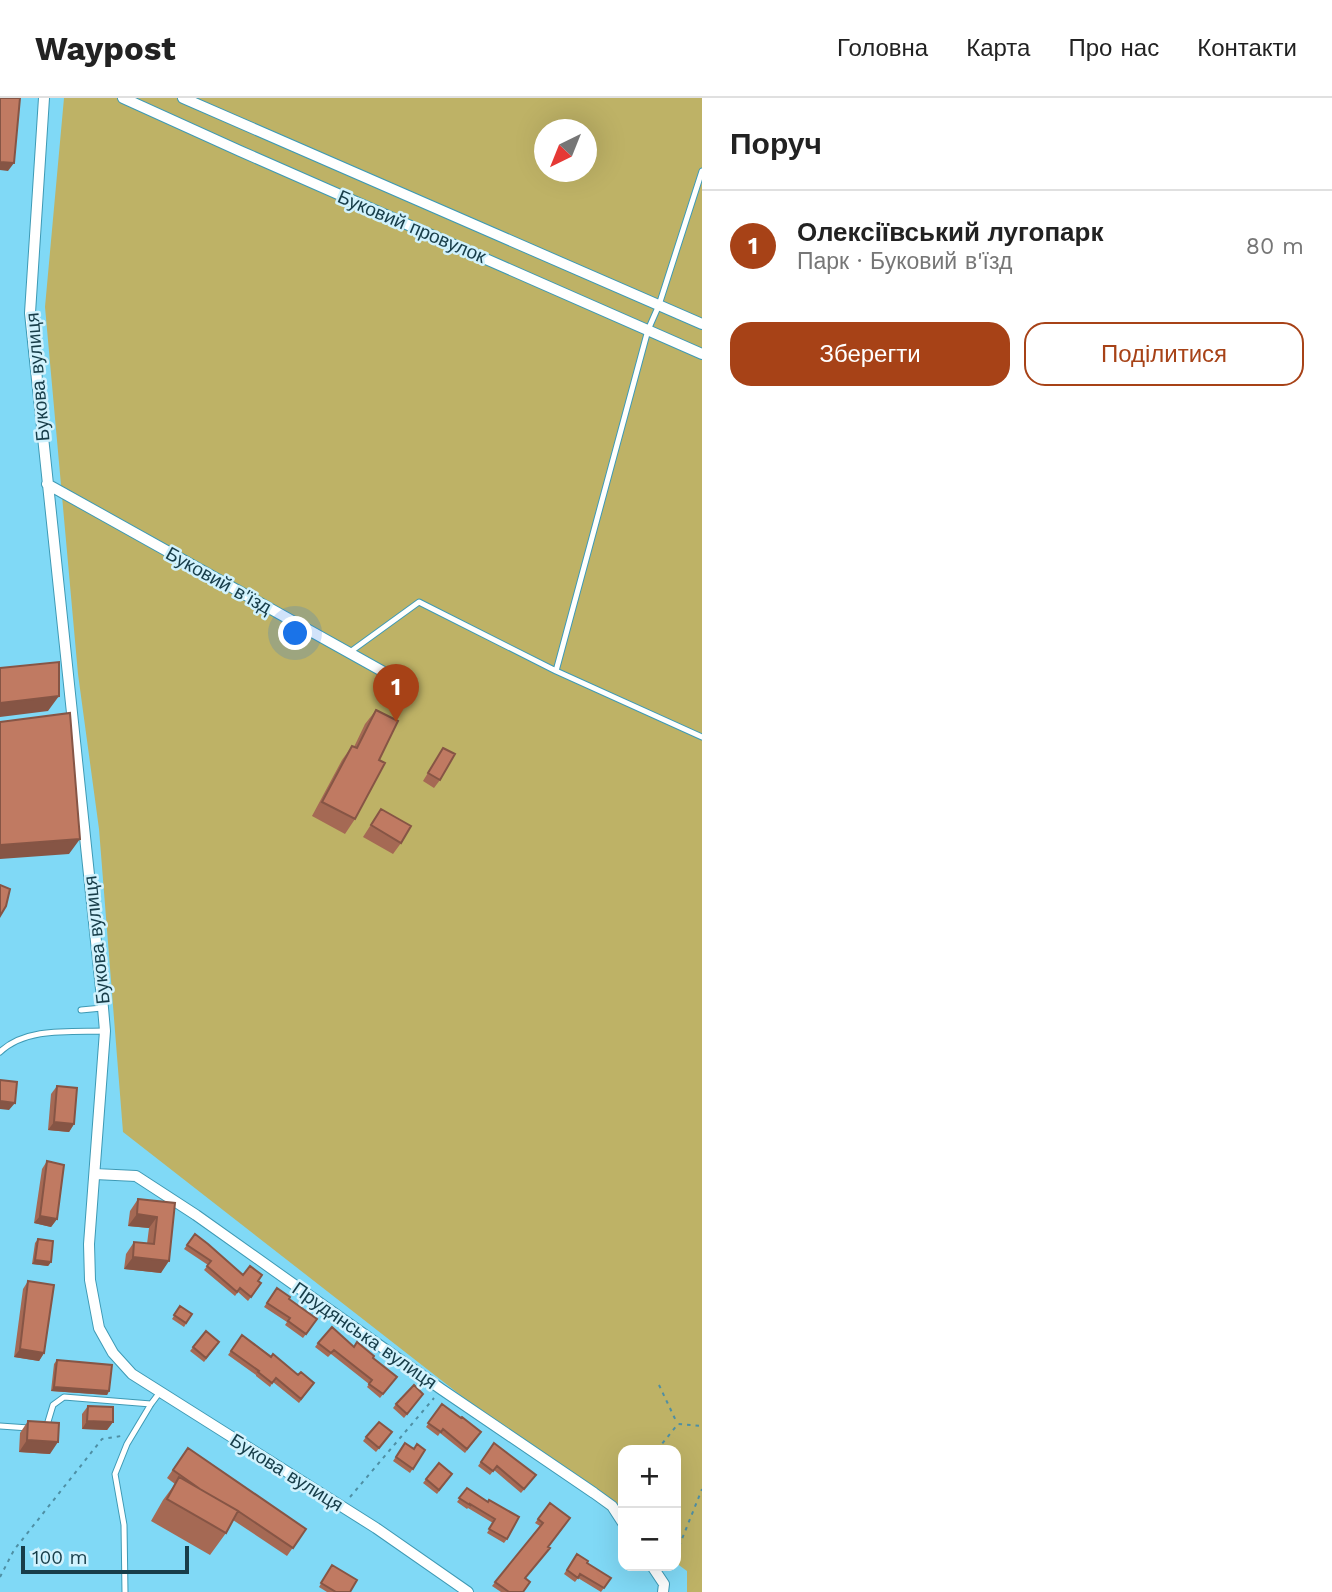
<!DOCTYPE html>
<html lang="uk">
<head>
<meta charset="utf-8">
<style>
	:root { --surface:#fff; --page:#f2f2f2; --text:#222; --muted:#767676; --line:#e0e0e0; --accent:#a74217 }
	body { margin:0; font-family:"Work Sans",sans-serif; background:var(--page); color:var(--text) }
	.controls { position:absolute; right:21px; bottom:21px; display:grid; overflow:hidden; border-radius:14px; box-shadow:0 7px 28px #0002 }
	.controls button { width:63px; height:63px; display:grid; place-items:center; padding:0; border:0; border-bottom:2px solid var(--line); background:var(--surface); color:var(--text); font:35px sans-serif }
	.compass { position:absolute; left:534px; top:21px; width:63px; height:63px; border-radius:50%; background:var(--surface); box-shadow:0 7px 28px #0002; rotate:223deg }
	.scale { position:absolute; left:21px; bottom:18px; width:168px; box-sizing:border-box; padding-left:7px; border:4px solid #173d49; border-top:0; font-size:19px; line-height:24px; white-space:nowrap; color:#173d49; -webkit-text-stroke:5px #d1f2fd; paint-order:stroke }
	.you { position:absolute; left:296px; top:536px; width:24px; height:24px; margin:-18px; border:5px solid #fff; border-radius:50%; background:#1a73e8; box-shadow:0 0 0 10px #1a73e833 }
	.badge { display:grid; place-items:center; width:46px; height:46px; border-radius:50%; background:var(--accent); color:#fff; font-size:23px; font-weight:700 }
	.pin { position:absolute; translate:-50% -58px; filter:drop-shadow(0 2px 4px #0008) }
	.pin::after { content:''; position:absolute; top:37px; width:24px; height:21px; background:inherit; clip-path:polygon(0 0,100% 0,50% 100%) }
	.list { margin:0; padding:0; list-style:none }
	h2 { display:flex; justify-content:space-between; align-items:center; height:91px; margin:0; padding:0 28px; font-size:30px }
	h2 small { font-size:23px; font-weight:400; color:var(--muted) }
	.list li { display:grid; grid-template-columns:46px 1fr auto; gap:21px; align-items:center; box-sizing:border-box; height:112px; padding:0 28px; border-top:2px solid var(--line) }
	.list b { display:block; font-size:26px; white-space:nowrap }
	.list p { margin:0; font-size:23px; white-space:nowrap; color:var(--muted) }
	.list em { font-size:23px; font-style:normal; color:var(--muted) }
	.actions { display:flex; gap:14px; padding:21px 28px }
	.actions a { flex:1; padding:16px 0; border:2px solid var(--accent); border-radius:21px; text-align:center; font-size:24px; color:var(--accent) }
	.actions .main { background:var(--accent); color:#fff }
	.map { position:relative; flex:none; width:702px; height:1494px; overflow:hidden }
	header { display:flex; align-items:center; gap:42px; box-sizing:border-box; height:98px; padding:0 35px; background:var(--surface); border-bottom:2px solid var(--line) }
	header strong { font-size:33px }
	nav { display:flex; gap:38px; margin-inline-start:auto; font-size:24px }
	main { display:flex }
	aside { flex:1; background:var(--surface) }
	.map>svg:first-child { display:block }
	.green { fill:#beb266; fill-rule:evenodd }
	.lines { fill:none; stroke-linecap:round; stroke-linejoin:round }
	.lane-casing { stroke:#3e9ab5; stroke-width:7 }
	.street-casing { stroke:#3e9ab5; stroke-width:12 }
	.path { stroke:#4e8fa4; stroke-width:2; stroke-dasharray:3.5 5; stroke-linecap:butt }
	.lane { stroke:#fff; stroke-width:5 }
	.street { stroke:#fff; stroke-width:10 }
	.wall { fill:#a56954 }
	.shaded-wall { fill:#865545 }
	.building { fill:#c07a62; stroke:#865545; stroke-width:2 }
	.labels { text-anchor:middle; stroke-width:5; stroke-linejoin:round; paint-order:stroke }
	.street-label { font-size:19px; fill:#173d49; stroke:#d1f2fd }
</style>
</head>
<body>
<header>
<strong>Waypost</strong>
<nav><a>Головна</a><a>Карта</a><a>Про нас</a><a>Контакти</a></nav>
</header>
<main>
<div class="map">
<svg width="702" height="1494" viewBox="0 0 702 1494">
	<rect width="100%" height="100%" fill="#80d9f6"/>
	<path class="green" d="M64,0H702V1494H687V1473L676,1465V1352H623V1424L123,1034L99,731L78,576L45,209ZM544,32H586V74H544Z"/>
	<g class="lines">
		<defs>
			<path id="lane" d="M350,554L419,504L556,573L702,639
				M556,573L648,232L659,207L702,73
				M81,912L102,910
				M0,954C26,929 71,934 105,933
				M0,1328L29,1330
				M45,1328L47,1327L53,1307L64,1299L151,1306
				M125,1494L124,1427L115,1376L127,1346L151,1306L160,1294"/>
			<path id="street" d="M44,0L30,215L103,910L105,933L89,1146L90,1182L99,1230L113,1255L132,1276L376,1430L468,1494
				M123,0L240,53L702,256
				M183,0L702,226
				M47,386L391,578
				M95,1076L136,1078L196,1117L441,1291L594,1395L612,1408L623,1425
				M652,1468L664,1486L663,1494"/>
		</defs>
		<use href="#lane" class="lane-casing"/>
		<use href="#street" class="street-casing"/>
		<path class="path" d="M659,1287L677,1325
			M657,1352L678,1326L702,1328
			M350,1399L434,1300
			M619,1399L623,1394
			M676,1456L702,1391
			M0,1479L14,1452L102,1341L121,1338"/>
		<use href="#lane" class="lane"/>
		<use href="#street" class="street"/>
	</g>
	<path class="wall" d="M376,612L379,662L355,721L345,736L312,718L342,662L352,648L354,649L365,626Z
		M443,650L440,682L434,690L423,683Z
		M381,711L401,745L393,756L363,739Z
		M57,988L74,1026L69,1034L48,1032L51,996Z
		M47,1063L57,1121L51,1129L34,1125L42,1071Z
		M138,1101L175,1105L161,1175L124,1171L126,1156L134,1144L147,1146L149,1130L128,1128L130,1113Z
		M195,1136L243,1177L261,1185L248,1203L238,1194L235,1198L204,1172L208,1167L184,1151Z
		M38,1141L51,1164L48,1168L32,1166L35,1145Z
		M28,1183L44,1255L39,1263L14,1259L23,1191Z
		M277,1190L289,1201L317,1221L303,1240L285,1227L287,1224L264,1209Z
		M180,1208L192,1216L184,1229L172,1221Z
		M206,1233L219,1244L204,1264L190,1253Z
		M242,1237L298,1277L314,1285L299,1305L273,1284L270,1289L256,1278V1277L228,1257Z
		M318,1245L354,1249L373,1260L397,1279L380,1300L367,1289L369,1286L331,1256L328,1259L315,1249Z
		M57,1262L109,1293L107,1297L51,1293L54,1266Z
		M423,1296L404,1320L393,1310L396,1306Z
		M442,1306L481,1334L465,1355L440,1335L438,1338L426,1329Z
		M88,1308L113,1324L107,1332L82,1331V1316Z
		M28,1323L50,1356L19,1354L20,1335Z
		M392,1334L376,1354L363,1343L366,1339Z
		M405,1345L414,1351L425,1352L410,1375L393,1363Z
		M494,1345L536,1377L521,1395L494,1372L490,1377L478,1368Z
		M188,1350L306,1431L287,1458L233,1422L226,1435L210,1457L151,1423L163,1402L175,1386L167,1380Z
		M439,1365L452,1376L437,1396L423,1385Z
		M467,1390L488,1404L507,1441L504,1445L487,1435L493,1425L468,1410L467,1411L457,1404Z
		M550,1405L525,1480L523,1494H501L492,1488L540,1428L535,1425Z
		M577,1456L587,1465L611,1480L601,1494L578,1480L575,1484L564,1476Z
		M332,1467L350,1494H327L319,1489Z"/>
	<path class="shaded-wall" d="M0,64L14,65L8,73L0,72Z
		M59,598L48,613L0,619V605Z
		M80,741L69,756L0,761V747Z
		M0,1003L15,1005L9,1012L0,1011Z
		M54,1024L74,1026L69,1034L48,1032Z
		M137,1116L157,1119L149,1130L128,1128Z
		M40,1118L57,1121L51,1129L34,1125Z
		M133,1159L169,1163L161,1175L124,1171Z
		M35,1162L51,1164L48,1168L32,1166Z
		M20,1251L44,1255L39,1263L14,1259Z
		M54,1289L109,1293L107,1297L51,1293Z
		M87,1323L113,1324L107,1332L82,1331Z
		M27,1342L58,1344L50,1356L19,1354Z"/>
	<path class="building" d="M0,0H20L14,65L0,64Z
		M59,564V598L0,605V570Z
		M376,612L398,623L379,662L385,665L355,721L322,704L352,648L357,650Z
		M70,615L80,741L0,747V624Z
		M443,650L455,656L440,682L428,675Z
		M381,711L411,728L401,745L371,727Z
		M0,787L10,791L6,808L0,818Z
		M0,982L17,984L15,1005L0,1003Z
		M57,988L77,990L74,1026L54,1024Z
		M47,1063L64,1067L57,1121L40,1118Z
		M138,1101L175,1105L169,1163L133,1159L134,1144L154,1146L157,1119L137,1116Z
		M195,1136L208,1146L243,1177L250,1168L262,1177L258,1183L261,1185L251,1199L240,1190L237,1194L207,1168L211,1163L187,1147Z
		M38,1141L53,1143L51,1164L35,1162Z
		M28,1183L54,1187L44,1255L20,1251Z
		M277,1190L290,1199L289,1201L317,1221L306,1236L288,1223L290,1220L267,1205Z
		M180,1208L192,1216L186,1225L174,1217Z
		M332,1229L354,1249L357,1244L374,1258L373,1260L397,1279L383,1296L369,1286L372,1282L334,1252L331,1255L318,1245Z
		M206,1233L219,1244L206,1260L193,1249Z
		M242,1237L271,1259L273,1256L298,1277L301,1274L314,1285L301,1301L276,1280L272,1285L258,1274L259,1273L231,1253Z
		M57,1262L112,1267L109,1293L54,1289Z
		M414,1287L423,1296L407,1316L396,1306Z
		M442,1306L461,1320L462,1319L481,1334L467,1351L443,1331L441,1334L428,1325Z
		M88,1308L113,1309V1324L87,1323Z
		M28,1323L59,1325L58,1344L27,1342Z
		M379,1324L392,1334L379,1350L366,1339Z
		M405,1345L414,1351L417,1346L425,1352L413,1371L396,1359Z
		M494,1345L536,1377L524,1391L497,1368L493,1373L481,1364Z
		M188,1350L306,1431L293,1450L238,1413L200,1391L173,1372Z
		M439,1365L452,1376L439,1392L426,1381Z
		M179,1379L238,1413L226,1435L167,1401Z
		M467,1390L488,1404L489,1402L519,1419L507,1441L489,1431L495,1421L470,1406V1407L459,1400Z
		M550,1405L570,1420L548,1449L550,1450L525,1480L530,1484L523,1494H509L495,1484L543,1425L538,1421Z
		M577,1456L588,1463L587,1465L611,1480L604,1490L580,1476L578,1480L567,1472Z
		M332,1467L357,1482L350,1494H336L321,1485Z"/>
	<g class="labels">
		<g class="street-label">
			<text transform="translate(412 128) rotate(23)" y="7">Буковий провулок</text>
			<text transform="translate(37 279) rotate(-95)" y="7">Букова вулиця</text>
			<text transform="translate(219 482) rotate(29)" y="7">Буковий в'їзд</text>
			<text transform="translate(96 842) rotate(-96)" y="7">Букова вулиця</text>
			<text transform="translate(365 1237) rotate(35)" y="7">Прудянська вулиця</text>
			<text transform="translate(287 1374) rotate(32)" y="7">Букова вулиця</text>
		</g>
	</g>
</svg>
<div class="controls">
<button>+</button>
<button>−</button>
</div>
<svg class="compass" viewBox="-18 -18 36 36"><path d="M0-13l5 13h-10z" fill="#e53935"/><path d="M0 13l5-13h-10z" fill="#767676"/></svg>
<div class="scale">100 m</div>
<div class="you"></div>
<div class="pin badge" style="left:396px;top:624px">1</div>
</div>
<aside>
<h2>Поруч<small></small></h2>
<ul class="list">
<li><span class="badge">1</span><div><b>Олексіївський лугопарк</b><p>Парк · Буковий в'їзд</p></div><em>80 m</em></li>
</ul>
<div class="actions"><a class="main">Зберегти</a><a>Поділитися</a></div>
</aside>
</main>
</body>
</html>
